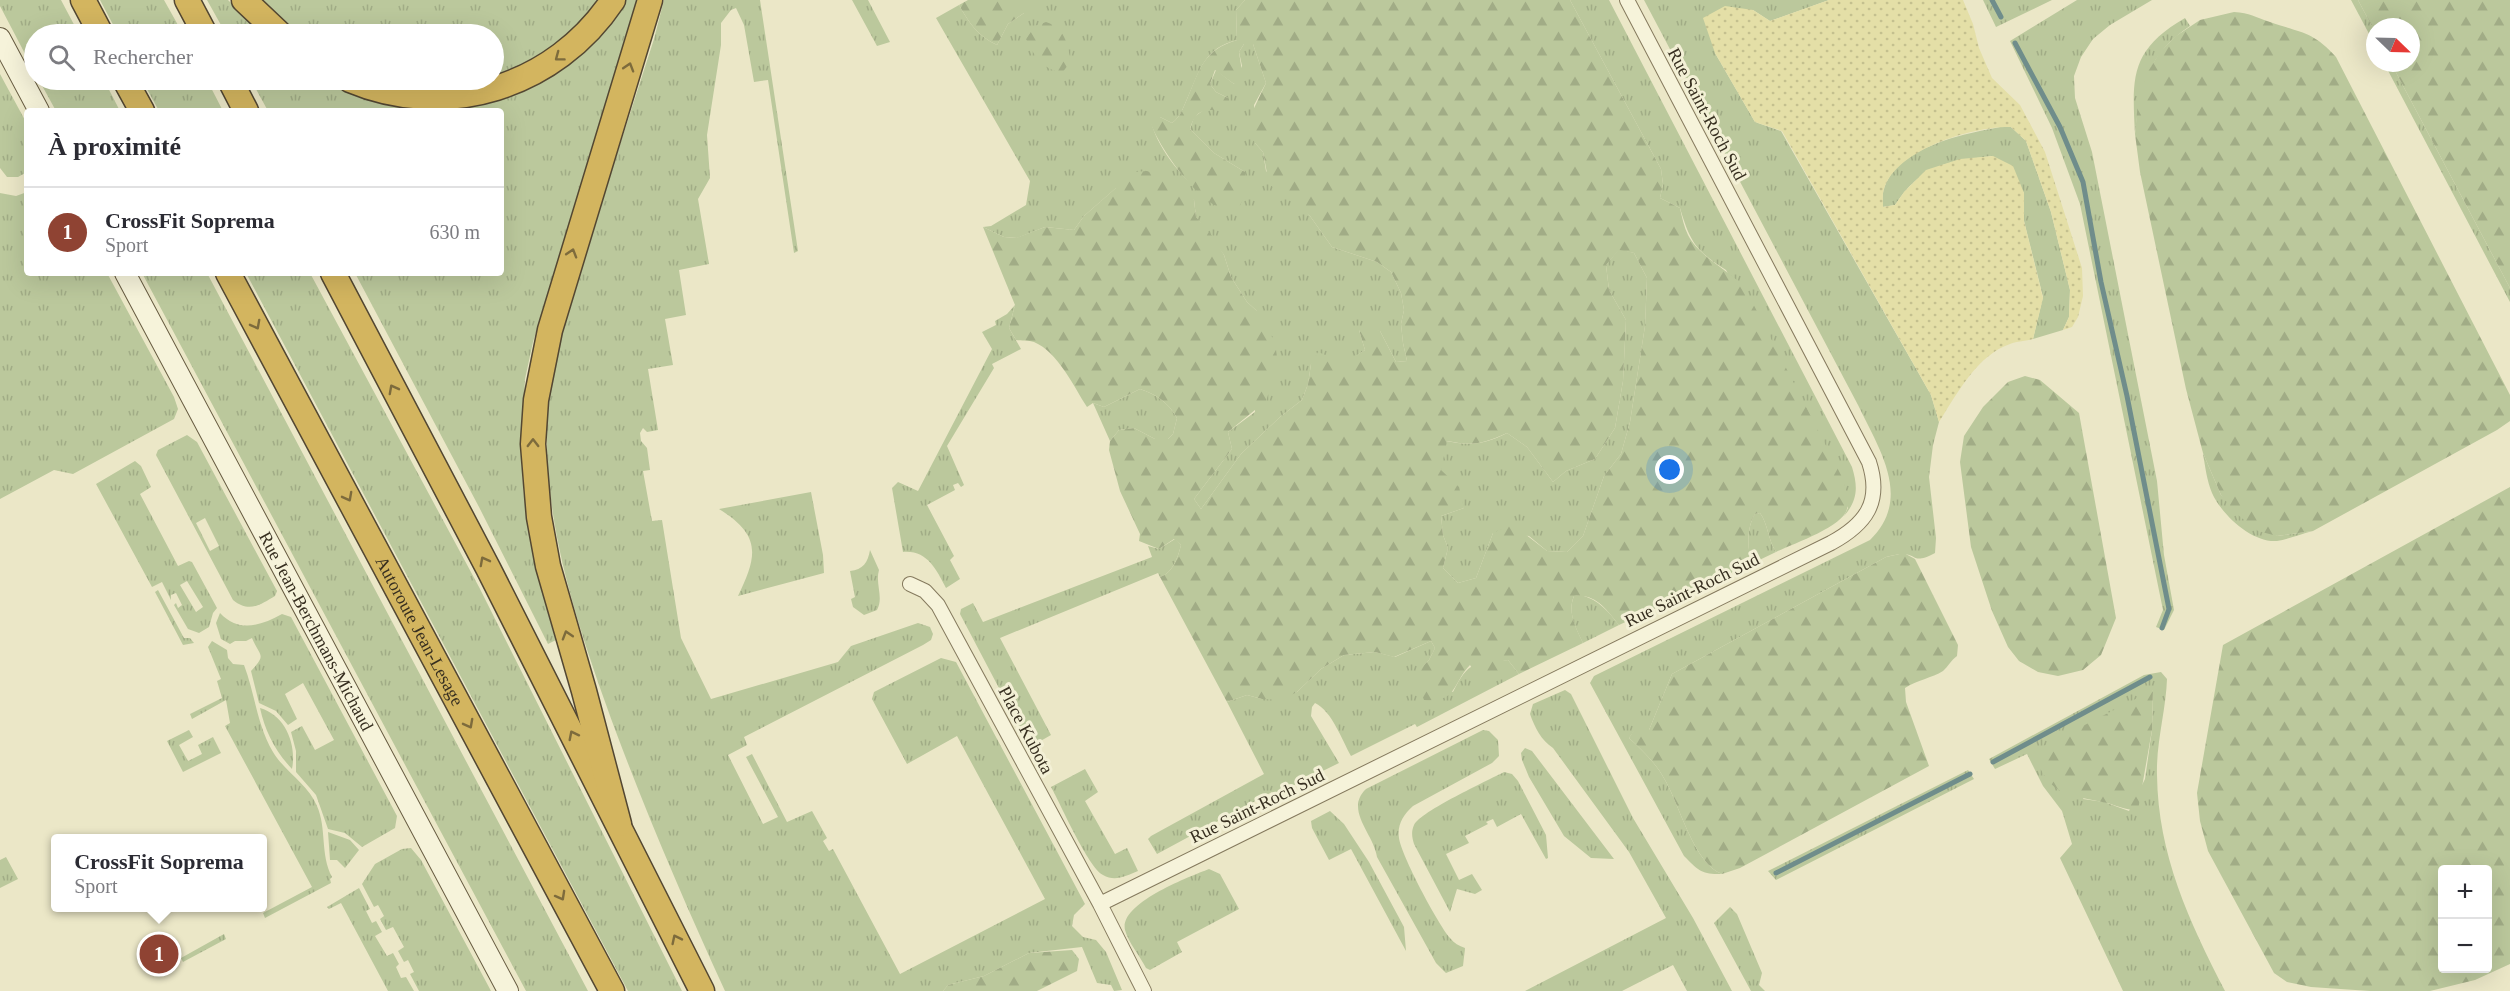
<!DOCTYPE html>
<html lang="fr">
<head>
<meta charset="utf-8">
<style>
	:root { --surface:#fff; --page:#f2f2f3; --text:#2b2b33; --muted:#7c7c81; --line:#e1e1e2; --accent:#8f4333 }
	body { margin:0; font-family:Georgia,serif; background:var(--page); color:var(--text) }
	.controls { position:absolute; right:18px; bottom:18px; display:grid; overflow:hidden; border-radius:6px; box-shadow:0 6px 24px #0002 }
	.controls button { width:54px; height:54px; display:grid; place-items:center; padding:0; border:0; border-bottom:2px solid var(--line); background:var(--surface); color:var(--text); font:30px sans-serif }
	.compass { position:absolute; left:2366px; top:18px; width:54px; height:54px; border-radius:50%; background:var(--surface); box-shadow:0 6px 24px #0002; rotate:113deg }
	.you { position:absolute; left:1670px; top:470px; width:21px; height:21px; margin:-15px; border:4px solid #fff; border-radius:50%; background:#1a73e8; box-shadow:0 0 0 9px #1a73e833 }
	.badge { display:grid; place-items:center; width:39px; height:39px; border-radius:50%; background:var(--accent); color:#fff; font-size:20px; font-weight:700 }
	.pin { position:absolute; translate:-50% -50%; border:3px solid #fff; box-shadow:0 2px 6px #0006 }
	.popup { position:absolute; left:51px; top:834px; width:216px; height:78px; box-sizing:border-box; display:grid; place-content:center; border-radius:6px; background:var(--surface); filter:drop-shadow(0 2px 4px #0005); font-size:20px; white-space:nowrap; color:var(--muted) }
	.popup b { font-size:22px; color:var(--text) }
	.popup::after { content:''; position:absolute; left:50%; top:100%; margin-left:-12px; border:12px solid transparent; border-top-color:var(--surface) }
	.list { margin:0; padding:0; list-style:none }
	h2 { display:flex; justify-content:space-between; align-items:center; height:78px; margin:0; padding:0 24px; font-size:26px }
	h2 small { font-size:20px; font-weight:400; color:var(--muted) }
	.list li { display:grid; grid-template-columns:39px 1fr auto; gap:18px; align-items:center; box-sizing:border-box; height:90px; padding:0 24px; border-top:2px solid var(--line) }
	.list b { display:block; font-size:22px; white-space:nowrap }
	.list p { margin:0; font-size:20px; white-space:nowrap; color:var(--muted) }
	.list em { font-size:20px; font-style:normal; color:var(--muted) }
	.icon { flex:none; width:33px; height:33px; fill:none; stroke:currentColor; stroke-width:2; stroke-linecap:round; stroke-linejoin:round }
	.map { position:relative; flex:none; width:2510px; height:991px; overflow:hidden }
	.search { position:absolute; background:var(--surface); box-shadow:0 6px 24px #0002; left:24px; top:24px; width:480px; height:66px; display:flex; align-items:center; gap:15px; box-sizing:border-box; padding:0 21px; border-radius:33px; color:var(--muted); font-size:22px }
	.panel { position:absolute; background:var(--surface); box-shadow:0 6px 24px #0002; left:24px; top:108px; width:480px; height:168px; border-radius:6px }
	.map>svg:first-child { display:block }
	.grass { fill:url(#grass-tufts); fill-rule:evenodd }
	.forest { fill:url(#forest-firs); fill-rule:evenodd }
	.sand { fill:url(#sand-dots) }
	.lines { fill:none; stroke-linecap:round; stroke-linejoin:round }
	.stream { stroke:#6f8d8b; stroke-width:5 }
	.street-casing { stroke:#857a5e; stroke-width:16 }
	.secondary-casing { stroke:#675b41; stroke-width:22 }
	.highway-casing { stroke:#534732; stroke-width:27 }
	.street { stroke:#f6f3da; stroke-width:14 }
	.secondary { stroke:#f6f3da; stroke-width:20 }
	.highway { stroke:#d3b55f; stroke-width:24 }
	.oneway { stroke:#7d6b3c }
	.labels { text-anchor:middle; stroke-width:6; stroke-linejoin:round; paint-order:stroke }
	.street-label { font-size:18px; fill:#372f20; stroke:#f3f0d6 }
</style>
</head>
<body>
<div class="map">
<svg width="2510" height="991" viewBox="0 0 2510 991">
	<defs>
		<pattern id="grass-tufts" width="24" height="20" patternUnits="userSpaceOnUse" patternTransform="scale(1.5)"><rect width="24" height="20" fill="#bbc89c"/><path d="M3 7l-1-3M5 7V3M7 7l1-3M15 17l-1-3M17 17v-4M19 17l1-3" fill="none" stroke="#a1ac86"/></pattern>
		<pattern id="forest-firs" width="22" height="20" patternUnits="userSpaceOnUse" patternTransform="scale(1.5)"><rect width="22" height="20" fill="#bbc89c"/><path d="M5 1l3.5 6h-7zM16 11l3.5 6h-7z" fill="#a1ac86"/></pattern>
		<pattern id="sand-dots" width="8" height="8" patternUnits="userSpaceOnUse" patternTransform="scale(1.5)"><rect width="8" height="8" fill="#e4dfa7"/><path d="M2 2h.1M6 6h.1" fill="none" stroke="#c4c08f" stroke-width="1.8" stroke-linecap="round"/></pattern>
	</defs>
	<rect width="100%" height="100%" fill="#ebe7c7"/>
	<path class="grass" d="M0,0H61L79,34H34V71L0,6Z
		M100,0H164L183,34H118Z
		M207,0H228L262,34H226Z
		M261,0H597C574,35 534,65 494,77V34H299Z
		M626,0H639L633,14L533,342L525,379L521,456L524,497L528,524L560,638L548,644L479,507L355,273H501V111H268L251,80C266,80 312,76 324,80C329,81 335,86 340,88C356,96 373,103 391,106C479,121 583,80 626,0Z
		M664,0H760L798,251L794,253L768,80L754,82L744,25L736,8L731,10L721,23V45L707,135L710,178L698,199L709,264L679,270L686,315L665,319L673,365L648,369L658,430L647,432L643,428L640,433L641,441L647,448L650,470L643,471L652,521L662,520L681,638L711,699L838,662L851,646L918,623L930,627L933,634L931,640L923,645L744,737L747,745L728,755L763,824L778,817L746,757L752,754L787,822L812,811L827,838L823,841L829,851L833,849L900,974L1045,899L957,736L907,764L872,699L874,692L941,658L956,662L1085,904L1074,915L1072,926L1083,937L1096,940L1106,952L1122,990L1114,991L1111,985L1097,983L1082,947L1029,953L984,976L948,985L943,991H725C686,906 649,820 616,732C573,614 529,487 554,360C563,318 578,276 591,235C612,170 633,104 654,39Z
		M852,0H868L890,42L877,46Z
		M1024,0H1245L1236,10L1237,40C1204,48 1200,70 1187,99C1182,110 1181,116 1172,123L1160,117H1150C1156,148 1181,175 1203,196L1245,172L1214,153L1190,129L1194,117L1205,109L1219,110L1228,98L1216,92L1210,84L1216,70L1234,84L1242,66L1239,52L1244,44H1253L1266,83L1254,105L1255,143L1263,152L1266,171L1310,216L1332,247L1377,262L1391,272L1401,293L1404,310L1401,324L1403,343L1407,361L1396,362L1380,331L1359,330L1365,350L1350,360L1311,364L1308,384L1302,400L1280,417L1241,454L1201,509L1194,499L1232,449L1228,432L1255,412L1257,311L1247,302L1231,277L1224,255L1196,217L1194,200L1116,188L1084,216L1074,230L1045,227L1017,238L1004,237L983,227L991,226L1026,205L1030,181L936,18L959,5C969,23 978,36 997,45L1008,24L1024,13Z
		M1570,0H1609L1852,467C1858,487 1858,500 1844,516L1848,508L1726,270C1696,251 1690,242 1680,208L1660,198L1663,184L1661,169Z
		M1644,0H1829L1770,21L1753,10L1715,53L1755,122L1781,131L1931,395L1939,422L1933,445L1929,477L1936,538L1935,553C1912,565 1918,554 1902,554C1897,554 1891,556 1886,557L1672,674L1649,730L1634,731L1629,738C1643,751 1656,763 1665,780C1680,806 1694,864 1722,874C1702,875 1698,870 1684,856L1590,683L1594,676L1870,540C1913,498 1879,449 1858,405Z
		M1983,0H2052L1996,27Z
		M2077,0H2152L2110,25L2093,39L2081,57L2074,76L2075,98L2092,152L2157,481L2164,555L2174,610L2164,630L2156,627L2163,610L2080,204L2052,128L2010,41Z
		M2351,0H2358L2375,32V45Z
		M2185,18L2190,26C2148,54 2140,87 2135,134C2132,77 2130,50 2185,18Z
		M2384,63H2391L2510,288V302Z
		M0,74L27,124V172L18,177H7L0,168Z
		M39,80H104L120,111H56Z
		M142,80H207L223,111H159Z
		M2000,127H2011L2026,141L2051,212L2070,290L2069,317L2063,330L2033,339L2043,297L2024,221V193L1992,156C1948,161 1921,165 1895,205L1882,207C1883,202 1882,194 1884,189C1897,147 1963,134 2000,127Z
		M27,192V273H107L174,397L178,409L174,419L73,474L54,470L0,499V193L16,196Z
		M1619,249L1634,253L1647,278L1645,326L1630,422L1621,454L1604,476L1583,536L1567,552L1547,551L1529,536L1493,533L1476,578L1458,583L1443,568L1448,548L1443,535L1441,516L1464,508L1440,471L1446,441C1470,446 1486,444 1507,433L1527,447L1553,482L1566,471L1595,459L1615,428L1623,381L1626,320L1609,290L1606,265Z
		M142,273H207L588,991H526Z
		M246,273H310L479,587L682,991H628Z
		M1015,305L1009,328L1021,349L992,364L994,368L947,446L964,485L961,487L958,483L953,485L955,490L927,505L954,556L950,560L960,579L946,588C936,569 927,550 903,552L892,488L898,482L918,491L992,349L982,332L996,325L995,321L1007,314Z
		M1140,389C1157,395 1168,402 1177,418L1173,434L1168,439H1155L1134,428L1119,430L1110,441L1093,403L1104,407Z
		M187,435L197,442L277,591L275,596C260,605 249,613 233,600L156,455L158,450ZM205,518L219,546L210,551L196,523Z
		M2203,453L2221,495L2277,536L2313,531C2301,534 2289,539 2277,541C2252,543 2222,515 2212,493C2207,481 2205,466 2203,453Z
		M135,461L141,466L151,487L140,494L178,566L189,561L192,562L217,608L213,613L209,627L199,633L188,629L174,605L176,603L178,608L182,605L176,593L171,595V600L162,582L152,587L96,484ZM187,581L203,607L196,612L180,585Z
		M811,492L823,555L824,573L738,596C758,555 761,535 719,509Z
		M1760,513C1768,524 1768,540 1776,552L1751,564C1748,547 1746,529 1755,514Z
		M1175,539L1181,545C1178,557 1173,573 1160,577L1158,573L1000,638L1051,735L1030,747L960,614L961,609L973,603L983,622L1152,557L1148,546L1159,549Z
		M870,550L879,570C875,584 884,597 877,610L864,615L853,607L851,599L855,597L850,571C863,570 868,562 870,550Z
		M158,590L184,638H190L194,643L183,645L155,592Z
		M1581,595C1599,600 1608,611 1619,625L1583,643C1576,628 1567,613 1574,596Z
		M220,613C239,633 260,626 282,614L291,617L397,816L395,828L362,847L345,833L328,829L316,795L296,772V751L291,732L302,726L315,750L334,740L303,683L285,694L297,719L288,725L276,711L259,703L251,671C267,654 260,657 252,638L246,641H235L230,644L221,639L216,623Z
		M212,641L227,650L228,658L233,664L244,665C255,694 257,725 273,752C285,772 308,784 317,806C327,829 320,854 332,877L330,879L331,883L265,918L263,913L312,887L225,726L230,723L226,700L192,719L190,714L222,698L217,681L221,679L208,647Z
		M1431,641L1435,648L1429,660L1418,672L1453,692C1469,660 1474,664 1508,660L1519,674L1417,727L1415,724L1351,756C1342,740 1332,711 1315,703L1312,707L1311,716L1339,763L1274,795L1272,792L1157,854L1148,839L1151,836L1264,774L1227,702L1247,695L1262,699L1297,692L1321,669L1344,655L1375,652L1395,657Z
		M2161,672L2167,679C2166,710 2156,743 2157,775C2158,855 2189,921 2225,991H2123L2060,858L2072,844L2062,811L2043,786L2027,754L1995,769L1989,759L2144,675ZM2153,690L2152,730L2145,779L2129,811L2104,802L2083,799Z
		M1565,690L1571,694L1633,818L1693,918L1732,991H1687L1673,965L1622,991H1525L1666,918L1629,852L1553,748C1541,740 1535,728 1530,714L1533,704Z
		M260,708C285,715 297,744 292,769C275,751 265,731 260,708Z
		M189,730L193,737L179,745L188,761L202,754L198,745L213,737L221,753L183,772L167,741Z
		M1483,730L1489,731L1498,740L1499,756L1492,763L1413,806C1403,815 1397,825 1399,838C1401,855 1438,924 1450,938C1454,943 1459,946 1465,948L1463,966L1446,973L1436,963L1377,857C1374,834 1344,810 1366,789Z
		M1525,748L1532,751L1614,859L1591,858L1564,836L1529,777L1522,760L1521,753Z
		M1085,769L1098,792L1085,801L1115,854L1127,848L1138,871C1126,876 1115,882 1103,875C1088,867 1061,805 1051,787Z
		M1968,770L1974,779L1776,880L1768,871Z
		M1504,772L1512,774L1518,781L1546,835L1548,858L1546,859L1521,814L1497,827L1493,819L1486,822L1488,824L1465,836L1469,843L1446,854L1459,880L1472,874L1482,890L1475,894L1457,889L1450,912L1414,844C1412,837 1411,832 1414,825C1421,811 1487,781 1504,772Z
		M1330,811L1344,824L1369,862L1404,927L1406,951L1351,849L1329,860L1312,828L1311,821Z
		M328,832L350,840L359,850L345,868L337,860H330Z
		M411,848L421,860L491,991H419L410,974L414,972L408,960L404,962L398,951L404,947L393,927L386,930L380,919L384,916L378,905L374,907L362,884L375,864L402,849Z
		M6,857L18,879L0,888V860Z
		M1209,869L1220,874L1239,909L1177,942L1182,952L1150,970L1146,968C1140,956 1128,942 1125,930C1119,903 1189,877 1209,869Z
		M359,888L370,909L366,911L372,923L376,921L382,932L375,936L387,956L393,953L399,964L396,967L401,978L406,977L414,991H388L341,903L329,909L327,907Z
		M1730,907L1737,914L1762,973L1759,985L1765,991H1751L1714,923Z
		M224,934L226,939L183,962L181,958Z"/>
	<path class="forest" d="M968,0H1024V13L1008,24L997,45C978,36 969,23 959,5Z
		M1245,0H1570L1661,169L1663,184L1660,198L1680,208C1682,217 1684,227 1688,235C1698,255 1727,270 1744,286L1844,481C1845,489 1849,501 1847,509C1843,527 1792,544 1776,552C1768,540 1768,524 1760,513L1755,514C1746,529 1748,547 1751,564L1619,625C1607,610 1596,593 1574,596C1567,612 1576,628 1583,643L1519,674L1508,660L1503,661L1497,675L1488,678L1476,675L1470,665C1452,684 1457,703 1424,700L1419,687L1417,672L1429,660L1435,648L1431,641L1394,657L1375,652L1344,655L1321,669L1297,692L1281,700L1262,699L1247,695L1227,702L1160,577C1173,573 1178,557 1181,545L1174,539L1159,549L1139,541L1140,534L1120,491L1109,450L1110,441L1119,430L1134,428L1155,439H1168L1173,434L1177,418C1168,402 1157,395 1140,389L1104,407L1093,403L1087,407C1074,387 1058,352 1034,342C1029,340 1021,341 1016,340L1009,328L1015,305L983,227L1004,237L1016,238L1045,227L1074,230L1084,216L1134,172L1147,171L1165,178L1194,200L1196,217L1213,237L1224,255L1231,277L1247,302L1257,311L1275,342L1278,365L1266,401L1228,432L1232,449L1194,499L1201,509L1241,454L1280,417L1302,400L1308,384L1311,364L1318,352C1340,361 1345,363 1365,350L1359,330L1366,326L1380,331L1396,362L1407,361L1403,343L1401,324L1404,310L1401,293L1391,272L1377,262L1332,247L1310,216L1269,184L1263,152L1255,143L1246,125L1266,83L1253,44H1244L1239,52L1243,78L1234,84L1215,70L1210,84L1216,92L1228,98V110C1208,111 1197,105 1190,129L1214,153L1245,172L1246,191L1239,208C1235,208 1229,210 1225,209C1199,205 1154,142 1149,117H1160L1172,123C1181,116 1182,110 1187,99C1200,69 1203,50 1237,40L1236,10ZM1619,250L1634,253L1647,278L1645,326L1630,422L1621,454L1604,476L1583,536L1567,552L1547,551L1512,524L1493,533L1476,578L1458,583L1443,568L1448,548L1443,535L1441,516L1464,508L1459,487L1441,470L1447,441C1472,446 1483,444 1507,433L1527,447L1553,482L1566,471L1595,459L1615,428L1623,381L1626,320L1609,290L1606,265Z
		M2358,0H2510V288L2391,63H2411V27H2375V32Z
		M2234,12C2250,13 2255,17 2270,22C2301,33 2313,31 2336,57L2510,395V421L2497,430L2313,531L2277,536L2258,531L2238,515L2221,495L2203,453L2186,389L2140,172L2135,134L2138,102L2146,75L2160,52L2176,36L2200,20Z
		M1046,22C1065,28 1067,43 1071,61L1062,73C1041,68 1035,57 1026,39L1035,26Z
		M2025,376L2040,380L2079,413L2116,618L2101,655L2083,670L2058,676L2038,672L2019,661L2008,647L1992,611L1971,547L1960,462L1964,436L1983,407L2008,382Z
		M2510,487V964L2475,980L2430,991H2370L2311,987L2287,982L2274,973L2208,851L2200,821L2197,793L2223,645ZM2442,870H2488V968H2442Z
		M1904,553L1915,559L1958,645L1957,656C1951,660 1948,667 1943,671C1932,678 1917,680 1905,688L1906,702L1929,766L1740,868L1722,874C1694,864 1680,806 1665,780C1656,763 1643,751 1629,738L1634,730H1649L1672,674L1886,557Z
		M2153,690L2152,730L2138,810C2125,811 2115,804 2102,802C2059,793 2051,794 2032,752Z
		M1072,950L1079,959L1077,971L1037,991H943L948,985L984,976L1029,953Z"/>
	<path class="sand" d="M1829,0H1963L1973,24L1979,48L1992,78L2020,105L2045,152L2082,268L2083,296L2078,317L2072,327L2063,330L2069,317L2070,290L2051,212L2026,141L2011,127C1974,126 1896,149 1884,189C1882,194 1883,202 1883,207L1895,205L1904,192L1926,170L1960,159L1993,156L2013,166L2024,193V221L2043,298L2033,339C2026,341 2017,341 2010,344C1977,355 1957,394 1939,422L1931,395L1782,131L1755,122L1715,53L1703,18L1725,6L1753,10L1770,21Z"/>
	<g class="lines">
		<path class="stream" d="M1992,0L2001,17
			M2015,43L2060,127L2083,182L2101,282L2127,396L2169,609L2162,628
			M1993,762L2150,677
			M1776,873L1970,774"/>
		<defs>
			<path id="street" d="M910,584L925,591L938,605L1100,904L1144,991
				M1100,904L1831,543C1866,524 1882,502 1869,462L1627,0"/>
			<g id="secondary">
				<path d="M0,38L39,111"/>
				<path id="s1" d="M125,273L508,991"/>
			</g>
			<g id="highway">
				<path d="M83,0L101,34"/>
				<path d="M187,0L205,34"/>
				<path d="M244,0L280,34"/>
				<path d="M125,80L142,111"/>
				<path d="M230,80L246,111"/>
				<path d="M350,80C447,121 555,87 613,0"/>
				<path id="s2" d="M228,273L612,991"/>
				<path d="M333,273L488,568L702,991"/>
				<path d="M619,824L584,691L548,566L539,517L533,444L536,400L550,330L650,0"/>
			</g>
		</defs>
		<use href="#street" class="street-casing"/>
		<use href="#secondary" class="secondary-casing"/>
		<use href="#highway" class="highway-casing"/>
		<use href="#street" class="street"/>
		<use href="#secondary" class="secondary"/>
		<use href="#highway" class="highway"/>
	</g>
	<defs><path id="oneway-chevron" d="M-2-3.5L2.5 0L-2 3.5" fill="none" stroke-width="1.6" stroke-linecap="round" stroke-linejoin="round" transform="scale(1.5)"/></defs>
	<g class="oneway">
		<use href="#oneway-chevron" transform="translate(559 57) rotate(143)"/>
		<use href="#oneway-chevron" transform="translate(629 67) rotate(-73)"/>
		<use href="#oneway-chevron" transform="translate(572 253) rotate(-73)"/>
		<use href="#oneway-chevron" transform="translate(256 325) rotate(62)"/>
		<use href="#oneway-chevron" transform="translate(393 389) rotate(-118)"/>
		<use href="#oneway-chevron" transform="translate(533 443) rotate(-90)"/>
		<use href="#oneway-chevron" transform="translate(348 497) rotate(62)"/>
		<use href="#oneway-chevron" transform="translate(484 561) rotate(-118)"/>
		<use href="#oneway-chevron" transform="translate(567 635) rotate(-107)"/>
		<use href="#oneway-chevron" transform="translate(469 724) rotate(62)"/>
		<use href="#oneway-chevron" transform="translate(573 735) rotate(-117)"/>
		<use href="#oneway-chevron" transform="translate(561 896) rotate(61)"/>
		<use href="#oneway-chevron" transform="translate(676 939) rotate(-116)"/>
	</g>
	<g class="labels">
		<g class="street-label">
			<text transform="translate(1707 114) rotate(62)" y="6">Rue Saint-Roch Sud</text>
			<text transform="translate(1692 590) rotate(-26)" y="6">Rue Saint-Roch Sud</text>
			<text dy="6" stroke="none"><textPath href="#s1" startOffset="406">Rue Jean-Berchmans-Michaud</textPath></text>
			<text dy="6" stroke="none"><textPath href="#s2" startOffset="406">Autoroute Jean-Lesage</textPath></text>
			<text transform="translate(1026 730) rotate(62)" y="6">Place Kubota</text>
			<text transform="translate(1257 806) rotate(-26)" y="6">Rue Saint-Roch Sud</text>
		</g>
	</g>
</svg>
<div class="controls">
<button>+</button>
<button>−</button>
</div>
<svg class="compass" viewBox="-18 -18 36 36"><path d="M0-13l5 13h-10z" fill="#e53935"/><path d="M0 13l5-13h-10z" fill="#7c7c81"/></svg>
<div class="you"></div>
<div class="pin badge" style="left:159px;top:954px">1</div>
<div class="popup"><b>CrossFit Soprema</b>Sport</div>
<div class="search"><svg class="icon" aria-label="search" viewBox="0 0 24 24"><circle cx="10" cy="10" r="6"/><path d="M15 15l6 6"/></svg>Rechercher</div>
<section class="panel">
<h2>À proximité<small></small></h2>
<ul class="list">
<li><span class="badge">1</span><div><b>CrossFit Soprema</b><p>Sport</p></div><em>630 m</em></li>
</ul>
</section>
</div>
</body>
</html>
